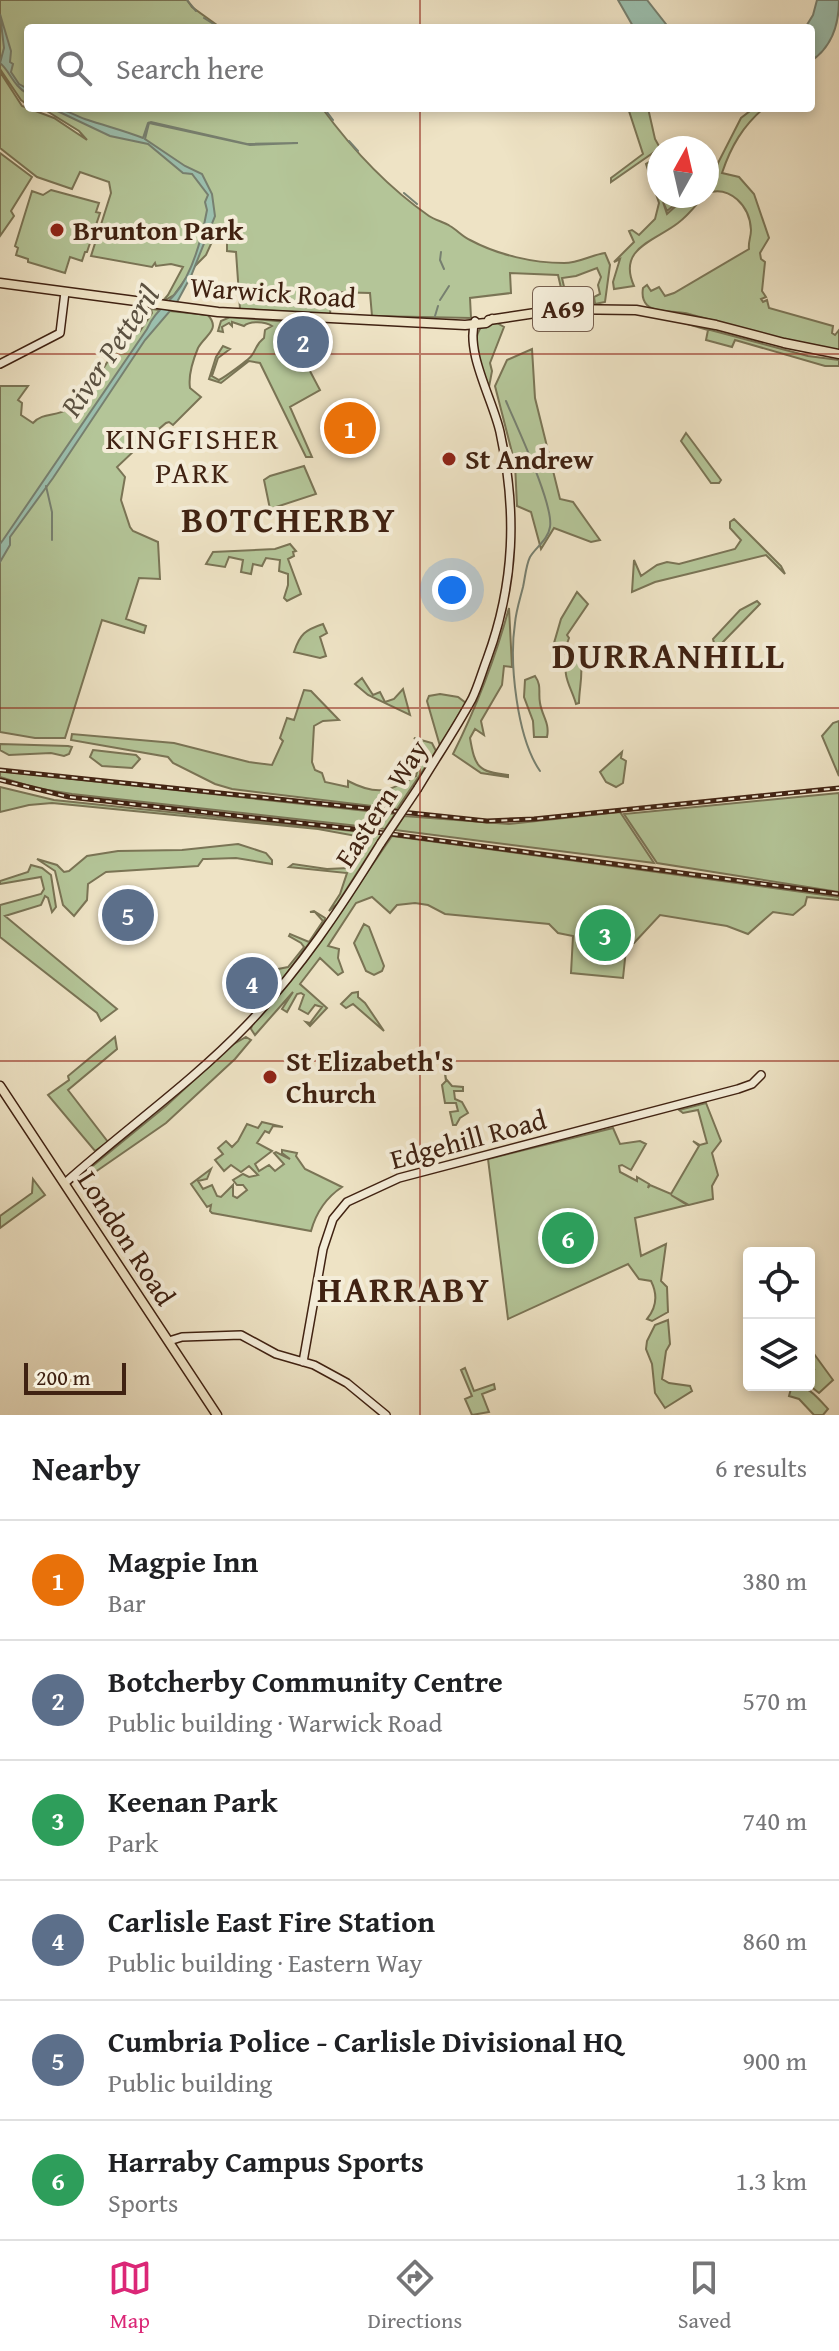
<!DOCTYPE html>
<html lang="en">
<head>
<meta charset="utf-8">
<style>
	:root { --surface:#fff; --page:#f6f6f6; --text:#202124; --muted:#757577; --line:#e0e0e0; --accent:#db2777 }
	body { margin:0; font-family:"Gentium Book Plus",serif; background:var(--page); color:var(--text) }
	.controls { position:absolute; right:24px; bottom:24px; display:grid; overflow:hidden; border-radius:8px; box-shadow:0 4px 12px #0003 }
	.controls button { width:72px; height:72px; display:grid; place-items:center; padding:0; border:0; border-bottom:2px solid var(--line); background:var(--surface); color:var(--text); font:40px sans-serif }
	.compass { position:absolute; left:647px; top:136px; width:72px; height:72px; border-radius:50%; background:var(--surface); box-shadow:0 4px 12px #0003; rotate:8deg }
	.scale { position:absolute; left:24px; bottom:20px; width:102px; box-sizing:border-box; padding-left:8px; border:4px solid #402212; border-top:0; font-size:22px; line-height:28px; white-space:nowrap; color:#402212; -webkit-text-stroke:6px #f4edd9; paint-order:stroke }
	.you { position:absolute; left:452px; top:590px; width:28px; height:28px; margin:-20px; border:6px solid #fff; border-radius:50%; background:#1a73e8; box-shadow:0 0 0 12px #1a73e833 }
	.badge { display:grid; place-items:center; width:52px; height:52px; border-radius:50%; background:var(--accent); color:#fff; font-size:26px; font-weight:700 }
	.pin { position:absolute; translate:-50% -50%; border:4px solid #fff; box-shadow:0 2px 8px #0006 }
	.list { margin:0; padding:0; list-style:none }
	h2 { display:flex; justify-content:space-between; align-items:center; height:104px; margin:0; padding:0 32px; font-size:34px }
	h2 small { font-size:26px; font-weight:400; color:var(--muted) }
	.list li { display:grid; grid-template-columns:52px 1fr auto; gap:24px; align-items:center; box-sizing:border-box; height:120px; padding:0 32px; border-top:2px solid var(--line) }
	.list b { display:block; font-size:30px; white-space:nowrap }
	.list p { margin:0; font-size:26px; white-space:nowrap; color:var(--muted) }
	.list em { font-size:26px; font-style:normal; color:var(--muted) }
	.icon { flex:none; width:44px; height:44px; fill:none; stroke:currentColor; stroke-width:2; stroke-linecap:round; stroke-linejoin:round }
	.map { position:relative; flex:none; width:839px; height:1415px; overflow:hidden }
	.search { position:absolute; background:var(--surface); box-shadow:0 4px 12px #0003; left:24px; right:24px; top:24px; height:88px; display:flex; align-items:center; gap:20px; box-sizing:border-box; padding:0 28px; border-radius:8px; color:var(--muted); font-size:30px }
	.sheet { height:824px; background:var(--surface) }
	nav { display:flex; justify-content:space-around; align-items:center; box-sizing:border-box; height:112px; border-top:2px solid var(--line); background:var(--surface); font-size:22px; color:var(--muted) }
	nav a { display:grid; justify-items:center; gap:4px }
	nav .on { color:var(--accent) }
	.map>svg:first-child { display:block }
	.green { fill:#b4c598; stroke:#7a7455; stroke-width:2 }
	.water { fill:#9bbfae; stroke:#778070; stroke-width:2 }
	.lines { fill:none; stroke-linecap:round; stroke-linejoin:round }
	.stream { stroke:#778070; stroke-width:2 }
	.secondary-casing { stroke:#402212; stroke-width:10 }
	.primary-casing { stroke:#402212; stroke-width:11 }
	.secondary { stroke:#f4edd9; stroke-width:7 }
	.primary { stroke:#eee3c5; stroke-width:8 }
	.rail-casing { stroke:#402212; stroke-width:5 }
	.rail { stroke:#f4edd9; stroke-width:2; stroke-dasharray:6; stroke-linecap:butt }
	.secondary-bridge-casing { stroke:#402212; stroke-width:10; stroke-linecap:butt }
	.secondary-bridge { stroke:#f4edd9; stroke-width:7 }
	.grid { fill:none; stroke:#8f2418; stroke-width:2; stroke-opacity:0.55 }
	.poi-dot { fill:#8f2418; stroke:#f4edd9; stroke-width:3 }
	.labels { text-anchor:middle; stroke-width:8; stroke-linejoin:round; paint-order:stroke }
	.shield { fill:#f4edd9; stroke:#765f4e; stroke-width:2 }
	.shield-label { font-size:26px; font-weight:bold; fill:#402212 }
	.poi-label { font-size:28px; font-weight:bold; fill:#402212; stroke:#f4edd9; text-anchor:start }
	.street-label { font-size:28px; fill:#402212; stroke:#f4edd9 }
	.water-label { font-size:30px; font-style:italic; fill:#5b5141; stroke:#f4edd9 }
	.neighbourhood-label { font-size:30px; letter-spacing:2px; fill:#402212; stroke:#f4edd9 }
	.district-label { font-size:36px; font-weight:bold; letter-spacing:2px; fill:#402212; stroke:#f4edd9 }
</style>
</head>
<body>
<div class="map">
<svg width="839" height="1415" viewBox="0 0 839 1415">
	<rect width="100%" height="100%" fill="#eee3c5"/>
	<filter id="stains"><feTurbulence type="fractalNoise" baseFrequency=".0025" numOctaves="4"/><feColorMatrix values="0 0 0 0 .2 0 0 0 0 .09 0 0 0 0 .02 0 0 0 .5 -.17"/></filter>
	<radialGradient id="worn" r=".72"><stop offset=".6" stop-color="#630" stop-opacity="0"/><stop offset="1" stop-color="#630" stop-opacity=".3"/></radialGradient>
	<path class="green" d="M0,0H187L192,7L221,28H28V105L21,100L0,69Z
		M0,72L22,106L54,118L87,140L79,131L42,108H322C352,149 386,186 429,216C435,220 444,222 450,226C457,230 463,237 470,240C498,255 533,263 564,263C579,263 591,255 605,253L610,265L605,302L595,304L594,297L600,294L598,285L601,277L597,268L576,276L562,278L565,291H577L575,294H569V301L578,300L577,303L565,305L558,275L510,273L511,293L470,298L471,318L372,316L370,293L332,292L330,314L240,309L236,252L227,251V234L216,233L206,255L195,266L174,295L162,302L168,295L183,267L171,264L156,266L155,263L152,267L91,256L111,193L109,182L80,172L72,189L69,188L37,177L0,148Z
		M628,108H648L655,139L660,148L611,182V178L643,154Z
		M754,108H764C743,126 731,146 722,173L739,177L754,194L769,238L760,253L761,259L765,262L762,291L766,297L761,299L763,302L767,300L769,308L833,326L832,333L835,335L839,330V351C788,342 739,327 689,314C677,310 657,314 647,305C642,300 642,294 643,288L647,285L651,291L659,287L665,296L674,293L749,249C748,242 751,237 751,230C750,206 730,185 707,193V178L717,165L741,118Z
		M0,153L32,177L11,211L14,216L0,236Z
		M649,162L659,196H685L667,211L663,202L667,214L687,196H704C696,205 688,216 678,223C655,241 617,248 634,286L614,289L613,282L620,259L614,262L634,242L629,231L632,230L639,235L655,219L659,203L646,164Z
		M51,190L99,203L96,212L100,213L87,252H85L82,261L70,257L65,273L28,262V259L16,255L18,248L15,246L32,191L43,195Z
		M151,309L208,315C221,330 205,335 198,348C193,360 188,375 190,388L201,397L173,425L169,422L166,423L147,439L149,442L137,448L117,467L125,477L121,500L130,527L133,531L158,542L160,579L139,578L126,619L146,626L144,633L102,620L65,738H35L0,732V386H28L18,400L22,403L21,415L33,423C43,412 56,417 68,409C87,398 96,380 108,361L106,345L121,342L129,330V325L140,331L152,313Z
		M230,317L300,323L303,330L292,337L320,390L290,407L312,457H306L260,363L249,361L221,383L209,379L216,357L223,346L230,349L218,358L212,376L219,380C225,377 250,359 252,355C257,348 256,344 264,338L265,330L272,326C265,321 249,321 244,326L232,322V326L229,323L222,327L223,332L218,331L221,321Z
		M497,323L504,327L490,363L492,371L489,387C482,368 467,342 483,325Z
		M684,323L808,356L839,360V366H825L735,340L732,347L706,340L708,330Z
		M532,349L535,398L560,499L573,502L600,540L591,542L554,528L541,549L531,512L517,506L515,464L495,386L507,360Z
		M686,433L721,480L719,483H711L681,441Z
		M304,466L316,494L270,509L264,480L270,476Z
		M734,519L781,566L785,574L766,555L655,582L632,592L634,560L641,576L657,565L667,562L679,564L735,549L741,540L730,528V522Z
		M290,544L296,551L293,552L294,556L288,559L301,594L287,601L284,598L288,585V574L279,571L280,560L266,558L262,566L253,564L251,574L241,572L243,560L229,557L225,567L206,564L213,552L275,549Z
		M577,592L588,604L567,635L569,638L563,655L552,650L561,619Z
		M757,601L760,604L720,645L714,643L713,639L740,610Z
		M509,608L512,667L504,666L502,685L481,721L484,735L475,729L470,738C475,767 478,772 508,775V777L481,773L453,754C477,706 495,659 509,608Z
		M323,624L327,633L320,637L326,656L320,658L294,652C300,634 305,630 323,624Z
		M570,657L580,658C584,672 579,688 579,703L576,704C572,688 559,673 570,657Z
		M535,676C542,686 538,692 540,703C542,716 550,723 547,737H534L533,721L524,697L525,680Z
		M362,678L373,695L380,692L385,702L394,699L403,689L410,715L368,695L355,684Z
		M304,690L311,691L339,720L323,721L314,726L312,762L315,770L322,773L325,782L348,787V781C377,796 389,792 416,776L419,764L426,758L421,744L414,738L432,743L436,751L397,809L232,789L215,784L173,763L168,757L71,740L72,734L174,743L249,762L272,765L283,741L280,738L287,718L294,720Z
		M440,694L458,697L466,703L440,746L427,701L429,696Z
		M839,721V776L822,736L833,723Z
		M0,744L68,746L72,747L69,754L64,756L51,753L9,755L0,750Z
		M93,750L136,755L140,759L132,768L102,766L90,757Z
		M622,752L621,758L626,761L623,783L616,787L606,782L600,772Z
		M0,771L395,814L385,829L72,794L36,788L0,777Z
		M0,787L54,800L382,834L337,904L329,911L340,894L347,873L289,867L293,864L327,869L349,868L361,848L362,837L318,829L52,803L29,805L0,812Z
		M839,793V892L657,863L624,814Z
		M620,812L654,863L395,830L404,816L509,824Z
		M392,836L839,897V900L807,897L805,905L793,915L773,912L748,934L727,926L660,915L634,943L627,940L623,978L571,973L573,936L558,933L549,924L445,914L428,905L415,903L397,905L390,913L372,897L356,903L328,946L339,949L338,958L343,972L338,975L320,958L300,984L327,1008L310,1026L306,1022L310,1023L322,1007L315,1005L308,1014L299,1009L304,995L301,993L297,994L287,1012L282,1009L293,992L255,1035L251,1029L252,1025L316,947Z
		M238,844L266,853L272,860V864L236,858L207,859H203L198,866L106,872L88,884L87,900L74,916L63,905L55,871L37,859L57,865L64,872L69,871L87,856L118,851L182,850Z
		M31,865L42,868L51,875L56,907L52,912L48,898L45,896L41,905L5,916L117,1009L101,1021L97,1013L0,937V905L41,894L44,889L41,877L0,884V881L28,872Z
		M314,911L325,918L324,923L281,981L255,962L246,972L241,966L229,979L249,957L273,970L288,967L304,947L301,943L289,936L290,934L309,942L323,921L315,912H310Z
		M364,924L369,927L384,966L382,971L374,975L366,971L354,943Z
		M358,992V997L365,1003L384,1031L353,1004L346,1008L341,1004L352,993Z
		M115,1037L117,1049L68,1090L108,1142L95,1151L48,1095L69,1080L68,1076Z
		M246,1037L251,1040L235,1059L166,1123L88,1177L84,1173L166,1106L232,1045Z
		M444,1067L446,1079L452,1086L463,1087V1091H454L455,1099L462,1102L468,1113L460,1118L456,1125H453L450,1112L458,1111L456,1103H445L442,1085L446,1081Z
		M706,1103L721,1141L712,1153L718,1175L712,1186L713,1199L689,1205L671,1195L687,1205L635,1218L641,1256L666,1244L661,1281L667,1287L668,1312L652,1321L647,1319C657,1307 658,1295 651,1281L639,1279L628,1264L508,1319L488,1159L613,1128L620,1144L640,1141L646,1144L631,1170L622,1165L619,1166L620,1172L637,1181V1177L649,1184L648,1188L650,1185L671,1194L699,1146L693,1141L700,1145L707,1143L698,1110L683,1113L679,1110Z
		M262,1122L283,1127L273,1126L269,1133L265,1131L257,1143L272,1151L255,1164L259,1171L269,1165L275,1171L284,1164L274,1153L276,1152L290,1159L282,1153V1150L297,1153L296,1156L305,1169L342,1187C327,1197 316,1213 311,1231L212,1213L210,1211L211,1205L207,1207L191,1184L211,1169L207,1179L198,1181L203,1189L212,1185L217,1196L221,1197L233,1185V1196L237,1198L247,1190L243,1185H237L233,1180L243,1174L249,1177L258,1175L249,1166L241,1172L231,1165L224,1171L215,1160L223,1154L218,1148L226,1141L232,1147L238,1141L247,1124L258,1128Z
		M33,1179L45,1195L0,1228V1216L32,1193Z
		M668,1320L670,1344L666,1351L662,1379L669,1383L690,1386L692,1391L665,1408L655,1393L652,1364L646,1349L647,1341L655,1325Z
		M809,1347L833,1380L819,1393L809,1385L812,1383L809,1369L815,1370L809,1367Z
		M465,1368L474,1391L494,1384L495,1389L482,1394L489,1412L472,1415L465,1399L472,1396L461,1370Z
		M792,1385C808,1385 818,1398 828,1409L823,1415H814L799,1399L789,1396Z"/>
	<path class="water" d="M618,0H647L669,28H634Z
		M817,0H839C839,24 832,47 811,61V28H805L813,15Z
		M0,14L11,51L10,62L13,64L11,72L19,84L28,89V94C13,86 10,71 0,63L4,48Z
		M51,108C65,108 75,116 88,120C106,126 125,131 143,138L148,123L151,122L247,144L298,143L250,145L149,123L145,139L185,166L202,174L212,194L215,216L191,276L176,304L145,340L53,478L10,537V545L0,562V544L3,540L147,329C154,313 165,306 175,294C193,273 202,237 207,210L205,202L208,195L192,174L183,173L148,144L110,136Z"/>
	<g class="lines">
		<path class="stream" d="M187,0L196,11
			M204,18L220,28
			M324,108L333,120
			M349,141L358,151
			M404,193L417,204
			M441,252L440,260L444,269
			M440,300L449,286
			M435,316L438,306
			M506,401C516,425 554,505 550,527C548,540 536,547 530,557C526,565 525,578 523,587C520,599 516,611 515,623C509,663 517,738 540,771
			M46,486L52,512V540"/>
		<defs>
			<path id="secondary" d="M0,364L60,333L65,292
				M418,788C436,758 455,730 472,699C478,687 482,672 487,659C515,583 517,511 500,432C493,400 465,352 475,321
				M65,1183C124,1130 190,1084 246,1026C299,971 341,908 381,843
				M169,1341L182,1337L241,1335L276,1354L314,1365L347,1383L386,1415
				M303,1362L323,1249L333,1219L347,1202L399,1178L738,1089L752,1084L761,1075"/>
			<path id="primary" d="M0,283L218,312L465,325L486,323L492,319
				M489,320L562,309L636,310L716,325L784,343L839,354
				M0,1086L217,1415"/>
		</defs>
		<use href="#secondary" class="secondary-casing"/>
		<use href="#primary" class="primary-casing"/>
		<use href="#secondary" class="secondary"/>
		<use href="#primary" class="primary"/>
		<defs>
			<path id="rail" d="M0,770L487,821L534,819L839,788
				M0,780L69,797L354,829L839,894"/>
		</defs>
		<use href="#rail" class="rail-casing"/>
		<use href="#rail" class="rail"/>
		<defs>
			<path id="secondary-bridge" d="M381,843L418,788"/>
		</defs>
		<use href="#secondary-bridge" class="secondary-bridge-casing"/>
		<use href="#secondary-bridge" class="secondary-bridge"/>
	</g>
	<path class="grid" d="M420,0V28M420,108V1415M0,354H839M0,708H839M0,1061H839"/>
	<g class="poi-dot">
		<circle cx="57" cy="230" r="8"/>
		<circle cx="449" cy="459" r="8"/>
		<circle cx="270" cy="1077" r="8"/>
	</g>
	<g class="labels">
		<rect class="shield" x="533" y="287" width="60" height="44" rx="6"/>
		<g class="shield-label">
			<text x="563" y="318">A69</text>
		</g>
		<g class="poi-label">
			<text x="73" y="240">Brunton Park</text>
			<text x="465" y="469">St Andrew</text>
			<text x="286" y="1071">St Elizabeth's<tspan x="286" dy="32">Church</tspan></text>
		</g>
		<g class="street-label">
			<text transform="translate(273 292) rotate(4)" y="10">Warwick Road</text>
			<text transform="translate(381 803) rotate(-57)" y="10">Eastern Way</text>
			<text transform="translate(468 1139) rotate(-15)" y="10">Edgehill Road</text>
			<text transform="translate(127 1238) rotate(57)" y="10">London Road</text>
		</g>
		<g class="water-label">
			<text transform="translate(110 351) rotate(-56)" y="10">River Petteril</text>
		</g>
		<g class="neighbourhood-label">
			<text x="193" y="449">KINGFISHER<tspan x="193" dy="34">PARK</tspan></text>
		</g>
		<g class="district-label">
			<text x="289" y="532">BOTCHERBY</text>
			<text x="669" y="668">DURRANHILL</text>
			<text x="404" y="1302">HARRABY</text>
		</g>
	</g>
	<rect width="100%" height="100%" filter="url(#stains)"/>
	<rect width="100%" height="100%" fill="url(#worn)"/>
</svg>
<div class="controls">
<button><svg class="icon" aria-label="locate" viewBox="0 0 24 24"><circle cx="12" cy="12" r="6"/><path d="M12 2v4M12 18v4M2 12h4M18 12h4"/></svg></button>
<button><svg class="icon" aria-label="layers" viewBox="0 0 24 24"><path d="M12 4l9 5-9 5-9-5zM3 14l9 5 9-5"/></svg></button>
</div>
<svg class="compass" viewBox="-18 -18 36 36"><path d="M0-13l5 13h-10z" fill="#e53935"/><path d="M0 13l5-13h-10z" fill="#757577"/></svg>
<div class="scale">200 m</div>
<div class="you"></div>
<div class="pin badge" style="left:350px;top:428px;background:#e8710a">1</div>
<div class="pin badge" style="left:303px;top:342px;background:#5c6f8a">2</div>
<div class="pin badge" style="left:605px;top:935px;background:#2e9e5b">3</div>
<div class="pin badge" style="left:252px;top:983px;background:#5c6f8a">4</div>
<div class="pin badge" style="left:128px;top:915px;background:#5c6f8a">5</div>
<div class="pin badge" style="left:568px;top:1238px;background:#2e9e5b">6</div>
<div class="search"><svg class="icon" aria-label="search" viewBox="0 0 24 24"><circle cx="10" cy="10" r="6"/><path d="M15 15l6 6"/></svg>Search here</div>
</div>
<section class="sheet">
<h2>Nearby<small>6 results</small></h2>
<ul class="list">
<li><span class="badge" style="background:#e8710a">1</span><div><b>Magpie Inn</b><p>Bar</p></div><em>380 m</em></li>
<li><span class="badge" style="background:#5c6f8a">2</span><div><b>Botcherby Community Centre</b><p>Public building · Warwick Road</p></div><em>570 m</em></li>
<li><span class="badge" style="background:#2e9e5b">3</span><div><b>Keenan Park</b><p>Park</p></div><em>740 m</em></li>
<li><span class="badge" style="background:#5c6f8a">4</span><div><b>Carlisle East Fire Station</b><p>Public building · Eastern Way</p></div><em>860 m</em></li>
<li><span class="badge" style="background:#5c6f8a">5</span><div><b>Cumbria Police - Carlisle Divisional HQ</b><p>Public building</p></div><em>900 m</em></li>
<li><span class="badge" style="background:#2e9e5b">6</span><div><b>Harraby Campus Sports</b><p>Sports</p></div><em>1.3 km</em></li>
</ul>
</section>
<nav>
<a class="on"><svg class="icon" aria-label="map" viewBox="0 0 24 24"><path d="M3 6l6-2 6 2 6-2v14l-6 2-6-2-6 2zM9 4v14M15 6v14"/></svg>Map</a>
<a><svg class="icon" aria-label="directions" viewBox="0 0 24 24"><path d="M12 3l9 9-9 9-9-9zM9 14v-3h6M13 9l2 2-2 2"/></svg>Directions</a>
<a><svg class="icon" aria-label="saved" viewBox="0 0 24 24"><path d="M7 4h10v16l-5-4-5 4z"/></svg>Saved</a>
</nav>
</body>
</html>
